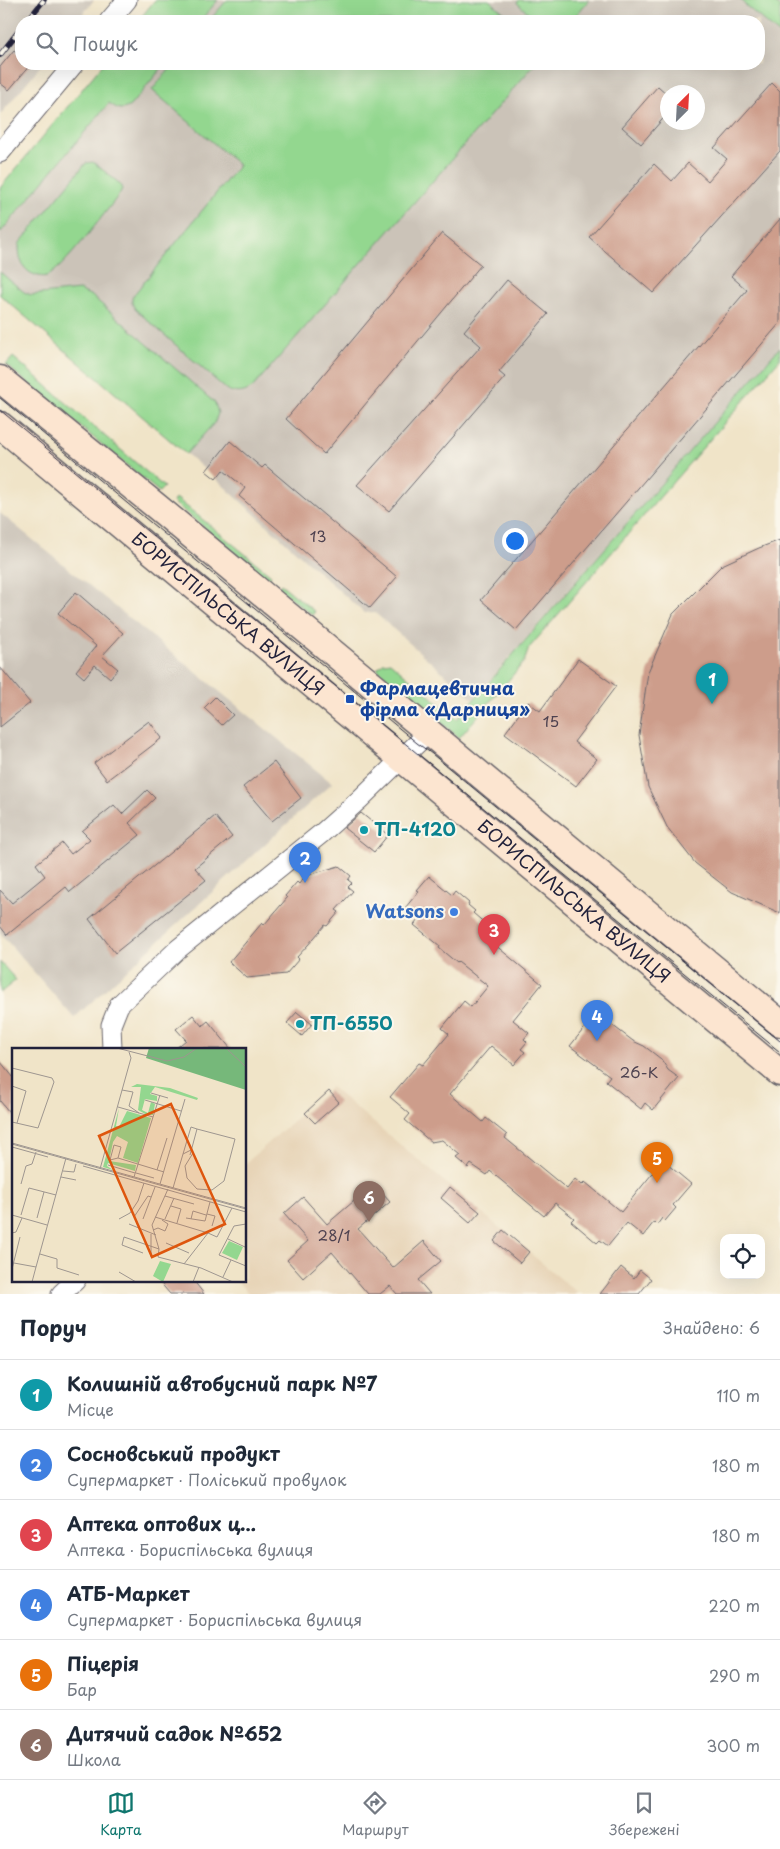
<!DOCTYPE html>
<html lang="uk">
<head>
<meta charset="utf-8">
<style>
	:root { --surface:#fff; --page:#f6f6f7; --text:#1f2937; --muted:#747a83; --line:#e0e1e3; --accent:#0f766e }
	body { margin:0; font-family:"Playpen Sans",sans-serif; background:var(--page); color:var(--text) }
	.controls { position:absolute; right:15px; bottom:15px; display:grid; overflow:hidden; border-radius:10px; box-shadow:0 5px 20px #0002 }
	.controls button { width:45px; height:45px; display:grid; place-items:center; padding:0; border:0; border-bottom:1px solid var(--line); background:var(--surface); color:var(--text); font:25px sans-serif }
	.compass { position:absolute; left:660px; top:85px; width:45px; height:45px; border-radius:50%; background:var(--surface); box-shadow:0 5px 20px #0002; rotate:24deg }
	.you { position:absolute; left:514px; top:540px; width:18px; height:18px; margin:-12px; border:4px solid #fff; border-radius:50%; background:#1a73e8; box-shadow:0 0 0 8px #1a73e833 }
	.badge { display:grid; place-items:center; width:32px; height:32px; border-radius:50%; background:var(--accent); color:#fff; font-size:16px; font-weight:700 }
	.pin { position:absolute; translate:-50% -41px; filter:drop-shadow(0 1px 2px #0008) }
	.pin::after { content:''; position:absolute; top:26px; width:18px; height:15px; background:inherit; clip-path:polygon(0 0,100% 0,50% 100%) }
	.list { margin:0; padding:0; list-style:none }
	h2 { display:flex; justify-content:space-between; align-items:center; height:65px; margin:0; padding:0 20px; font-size:21px }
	h2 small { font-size:16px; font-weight:400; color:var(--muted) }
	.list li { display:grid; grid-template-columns:32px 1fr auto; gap:15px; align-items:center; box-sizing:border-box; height:70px; padding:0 20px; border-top:1px solid var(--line) }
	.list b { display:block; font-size:19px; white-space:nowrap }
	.list p { margin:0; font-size:16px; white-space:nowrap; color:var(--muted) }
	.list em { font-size:16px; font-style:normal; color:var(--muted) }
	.icon { flex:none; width:28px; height:28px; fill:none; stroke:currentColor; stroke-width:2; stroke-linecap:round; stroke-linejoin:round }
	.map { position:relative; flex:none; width:780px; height:1294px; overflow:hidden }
	.search { position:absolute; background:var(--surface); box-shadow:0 5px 20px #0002; left:15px; right:15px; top:15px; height:55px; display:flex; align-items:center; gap:12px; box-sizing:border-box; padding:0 18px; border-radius:20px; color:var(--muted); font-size:19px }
	.sheet { height:485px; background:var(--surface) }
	nav { display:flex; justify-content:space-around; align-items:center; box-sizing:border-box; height:70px; border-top:1px solid var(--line); background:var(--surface); font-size:14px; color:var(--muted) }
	nav a { display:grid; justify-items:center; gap:2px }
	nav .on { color:var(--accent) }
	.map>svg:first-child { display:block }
	.built { fill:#e7d4b7 }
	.industrial { fill:#cbc3b8; fill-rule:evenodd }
	.green { fill:#93d78f; stroke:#5a7c65 }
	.building { fill:#cd9d8b }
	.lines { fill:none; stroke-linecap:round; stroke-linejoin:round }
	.street-casing { stroke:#6a666c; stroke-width:21 }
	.secondary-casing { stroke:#6a666c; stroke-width:29 }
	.street { stroke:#fff; stroke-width:19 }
	.secondary { stroke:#fce5d0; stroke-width:26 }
	.tram { stroke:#22223b; stroke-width:1 }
	.rail-casing { stroke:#22223b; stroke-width:5.5 }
	.rail { stroke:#fbf7ec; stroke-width:4; stroke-dasharray:11; stroke-linecap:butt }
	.transit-dot { fill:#1a4fb4; stroke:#fbf7ec; stroke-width:2 }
	.culture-dot { fill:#0f9aa8; stroke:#fbf7ec; stroke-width:2 }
	.shop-dot { fill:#3f7fe0; stroke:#fbf7ec; stroke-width:2 }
	.labels { text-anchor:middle; stroke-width:4; stroke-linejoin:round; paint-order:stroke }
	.number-label { font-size:15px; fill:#4d414f }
	.street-label { font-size:18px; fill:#22223b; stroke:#fbf7ec }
	.transit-label { font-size:18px; font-weight:bold; fill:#164399; stroke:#fbf7ec; text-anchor:start }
	.culture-label { font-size:18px; font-weight:bold; fill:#0d838f; stroke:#fbf7ec; text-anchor:start }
	.shop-label { font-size:18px; font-weight:bold; fill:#366cbe; stroke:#fbf7ec; text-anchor:end }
	.inset-road { fill:none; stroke:#9e9690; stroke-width:1 }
	.view { fill:#de560e; fill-opacity:0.15; stroke:#de560e; stroke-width:2.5 }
	.inset-edge { fill:none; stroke:#22223b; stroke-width:2.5 }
</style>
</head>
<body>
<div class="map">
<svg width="780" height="1294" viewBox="0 0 780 1294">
	<rect width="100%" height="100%" fill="#fbf7ec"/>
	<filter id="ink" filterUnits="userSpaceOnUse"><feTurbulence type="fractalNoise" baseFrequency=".02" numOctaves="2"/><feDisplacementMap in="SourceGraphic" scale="10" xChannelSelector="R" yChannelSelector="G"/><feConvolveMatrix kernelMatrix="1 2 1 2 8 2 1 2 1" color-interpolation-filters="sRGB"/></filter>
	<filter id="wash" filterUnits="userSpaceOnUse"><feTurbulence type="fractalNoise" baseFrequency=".0096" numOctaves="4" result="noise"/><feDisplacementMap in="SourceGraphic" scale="20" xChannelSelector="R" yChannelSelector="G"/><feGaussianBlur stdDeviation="1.12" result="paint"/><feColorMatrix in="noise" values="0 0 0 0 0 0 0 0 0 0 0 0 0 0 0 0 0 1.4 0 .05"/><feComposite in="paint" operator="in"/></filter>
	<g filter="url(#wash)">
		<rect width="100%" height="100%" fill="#f0e4c8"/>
		<path class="built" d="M331,1087L579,1294H249L236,1280H245V1164Z"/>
		<path class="industrial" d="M0,0H94L77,21H21V64H42L0,115Z
			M170,0H780V347L473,699L374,612L364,613L216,479L0,295V201L116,64H759V21H152ZM668,92H698V122H668Z
			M0,513L332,783L74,1018L0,933Z"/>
		<path class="green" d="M155,0H218L200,21H138Z
			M227,0H489L514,21H209Z
			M519,0H589L571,21H538L517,3Z
			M741,0H772L780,7V35L744,4Z
			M103,64H165L130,106C120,112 117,108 109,103L0,233V188Z
			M174,64H535L253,387C244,394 237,394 227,390L135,309L132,303V297L239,165L152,90Z
			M93,162L119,183L122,189L119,195C106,211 62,271 47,276C42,278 34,275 29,272C20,265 19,255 19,244L86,163Z
			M0,272L24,292L31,295L79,290L92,296L215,403L218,413L215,422L186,454L0,295Z
			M780,347V359L529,648L524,662L459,738L377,669L383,663L390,662L457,719Z
			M13,357L164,487L159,492L6,365Z
			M176,498L271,575L268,580L173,502Z
			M281,584L315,612L312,615L278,588Z
			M0,962L16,980L0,993Z"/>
		<g id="blocks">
			<path class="building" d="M14,50L21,55V64H31L9,90L0,83V67Z
				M772,83L780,91V151L653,293L589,237L654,164L672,181L688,163L708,181L727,159L714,148Z
				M658,86L668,95V113L641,144L622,127Z
				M780,219V323L516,630L481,600L747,290L731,276Z
				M442,233L481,265L324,454L286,419Z
				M507,280L548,314L499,372L505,377L389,511L357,485L481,346L464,331Z
				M230,441L262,468L265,465L397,577L370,608L239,496L245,488L223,470L216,479L206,471Z
				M780,540V913L732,892L695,863L667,827L648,787L639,735L648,672L673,614L722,565L759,548Z
				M76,592L123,633L102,656L118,669L110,678L95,665L84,678L76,671L96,646L58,613Z
				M578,659L616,686L574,742L597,759L576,786L505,733L528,702L540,711Z
				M0,667L30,703L0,727Z
				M215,697L233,715L222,725L204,708Z
				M149,721L162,738L107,780L94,763Z
				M274,762L301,798L272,821L243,787Z
				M147,790L155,798L129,823L140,835L70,892L66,887L7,935L0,926V890L12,903L45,876L36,864L62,843L71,854L90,839L82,831L114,805L122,814Z
				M361,813L388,835L374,852L344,828Z
				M215,816L232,837L195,868L206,880L115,953L89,919Z
				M339,866L351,876L348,880L352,883L348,887L353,891L336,910L339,912L327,926L325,925L308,945L297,957L299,959L286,974L247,978L229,962L262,923L264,925L287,898L285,896L297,882L299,884L305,876Z
				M429,876L452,895L455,891L469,903L468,905L475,911L473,913L488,926L482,934L542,984L513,1020L529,1033L524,1039L527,1042L521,1049L525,1052L514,1065L491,1046L450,1094L483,1122L486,1118L507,1135L505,1138L567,1189L575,1179L582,1185L585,1182L621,1212L656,1169L660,1172L667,1164L691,1184L673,1205L676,1208L665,1221L662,1218L657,1225L654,1222L643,1236L627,1223L608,1246L600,1240L597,1243L571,1221L574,1218L555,1203L544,1216L490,1171L487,1175L471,1164L468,1168L456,1158L460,1155L442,1140L431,1142L405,1120L410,1114L390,1097L419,1063L423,1065L449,1034L442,1028L464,1001L471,1007L488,986L458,962L457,963L439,948L440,946L414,925L419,919L405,908L419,891L417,890Z
				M594,1007L603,1008L606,1012L608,1022L633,1041L644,1046L652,1052L661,1059L668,1070L679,1078L653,1110L645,1103L641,1109L606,1081L610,1076L570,1046L591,1020L589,1015Z
				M297,1012L312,1024L302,1036L287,1023Z
				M193,1015L202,1026L208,1021L231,1049H175L186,1040L176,1029Z
				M0,1061L14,1078V1118L0,1101Z
				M329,1091L339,1102L315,1123L305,1113Z
				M374,1184L390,1202L358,1229L393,1268L424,1241L441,1261L418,1280L430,1294H397L390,1286L380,1294H368L332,1252L303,1278L287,1260L308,1241L284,1214L303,1197L327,1224Z
				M450,1187L480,1212L470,1223L441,1198Z
				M503,1230L529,1252L520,1263L494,1241Z
				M621,1267L634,1278L640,1270L651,1279L639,1294H600Z
				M158,1280H193L204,1294H170Z"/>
		</g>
	</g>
	<g filter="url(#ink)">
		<use href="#blocks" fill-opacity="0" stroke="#6a666c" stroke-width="1"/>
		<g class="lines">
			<defs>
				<path id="street" d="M109,21L127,0
					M0,153L74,64
					M112,1049L111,1025L119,1005L178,949L322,833L359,800L429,732
					M61,1294L76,1280"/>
				<g id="secondary">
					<path d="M0,379L156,506L780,1023"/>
					<path id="s1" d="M0,425L780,1073"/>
				</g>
			</defs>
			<use href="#street" class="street-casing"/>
			<use href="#secondary" class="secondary-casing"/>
			<use href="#street" class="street"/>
			<use href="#secondary" class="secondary"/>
			<path class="tram" d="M0,398L417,743L432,754L780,1041
				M0,410L780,1052"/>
			<defs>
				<path id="rail" d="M27,21L44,0
					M0,55L21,28"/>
			</defs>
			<use href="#rail" class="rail-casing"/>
			<use href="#rail" class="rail"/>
		</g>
	</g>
	<rect class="transit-dot" x="345" y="694" width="10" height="10" rx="2.5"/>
	<g class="culture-dot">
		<circle cx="364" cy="830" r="5"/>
		<circle cx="300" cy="1024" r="5"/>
	</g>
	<circle class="shop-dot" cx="454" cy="912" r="5"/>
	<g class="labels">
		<g class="number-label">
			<text x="318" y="542">13</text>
			<text x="551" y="727">15</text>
			<text x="639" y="1078">26-К</text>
			<text x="334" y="1241">28/1</text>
		</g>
		<g class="street-label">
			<text dy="6" stroke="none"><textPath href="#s1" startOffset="296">БОРИСПІЛЬСЬКА ВУЛИЦЯ</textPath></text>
			<text dy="6" stroke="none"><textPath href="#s1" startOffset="746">БОРИСПІЛЬСЬКА ВУЛИЦЯ</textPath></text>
		</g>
		<g class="transit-label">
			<text x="360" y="695">Фармацевтична<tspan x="360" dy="21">фірма «Дарниця»</tspan></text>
		</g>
		<g class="culture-label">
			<text x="374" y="836">ТП-4120</text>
			<text x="310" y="1030">ТП-6550</text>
		</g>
		<g class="shop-label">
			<text x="444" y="918">Watsons</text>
		</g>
	</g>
	<g transform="translate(12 1048)">
		<rect width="234" height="234" fill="#f0e4c8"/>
		<path d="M125,36L158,40L186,50L185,52L143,39L138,46L145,48V53L133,51L130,62L136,65L139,54L143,56L141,67H135L126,62L129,39H119ZM107,60L104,78L107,79L115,63L139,70L126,115L111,110L116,94L105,88L101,94L97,113L124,117L123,123L96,115L95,118L101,122L91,119ZM217,193L231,199L225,212L210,205ZM148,213L159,216L151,234L141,228Z" fill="#93d78f"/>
		<path d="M137,0H234V42L134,10Z" fill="#76b87a"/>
		<path class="inset-road" d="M105,0L155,13L172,9L185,0M214,0L234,19M0,20L40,30L42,34L26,80L0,74M0,38L14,43L5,75M110,42L121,44L117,58L127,65M139,45L156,50M133,52L169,63M106,59L141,69M0,95L234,160M0,96L234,161M0,99L36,109M171,106L179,79L185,81M178,107L185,81L223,91L212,133L200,142L185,141L175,130L173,118L181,105M106,110L109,99L102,97L98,112L106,110L152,124M96,117L123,125M71,118L234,164M88,121L119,10L117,4M145,122L155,90M51,123L62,124L64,116M124,125L142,130M49,129L64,132M122,129L148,47M9,136L14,118L20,116L24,104M148,136L173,51M161,140L171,106L179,102M156,141L140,177L147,201L146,209L189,220L221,234M153,148L182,156M159,158L169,161L165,175M195,166L203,168L200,178M0,167L35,177M9,167L17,140L44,147M122,169L136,148L139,149M143,169L196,185M25,170L32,144M174,170L193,173L198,154M107,171L118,165L126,153L132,135M131,171L143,139M153,171L162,150M179,171L181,163L194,167M117,176L144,187M234,176L222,178L207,207L234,218M141,182L146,180L153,183L156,176L150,172M0,185L4,184L10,170M139,186V209M216,191L233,199M154,195L177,205M131,205L110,197L112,189L147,201M28,206L45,211V220L67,227M2,215L24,219L54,110M172,216L196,185L205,189L220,160M0,221L8,189M107,224L124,234M211,229L219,212M20,234L24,219M181,234L187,219"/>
		<path class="view" d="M159,56L213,176L140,209L87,88Z"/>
		<rect width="234" height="234" class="inset-edge"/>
	</g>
</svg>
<div class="controls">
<button><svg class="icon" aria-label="locate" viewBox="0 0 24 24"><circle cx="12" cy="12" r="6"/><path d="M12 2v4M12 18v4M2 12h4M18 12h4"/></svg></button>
</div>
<svg class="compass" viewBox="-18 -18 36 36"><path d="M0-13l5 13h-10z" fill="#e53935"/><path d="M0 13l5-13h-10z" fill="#747a83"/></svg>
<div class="you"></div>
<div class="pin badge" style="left:712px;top:704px;background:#0f9aa8">1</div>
<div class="pin badge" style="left:305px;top:883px;background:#3f7fe0">2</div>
<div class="pin badge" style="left:494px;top:955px;background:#e0444e">3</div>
<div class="pin badge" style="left:597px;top:1041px;background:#3f7fe0">4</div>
<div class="pin badge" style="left:657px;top:1183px;background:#e8710a">5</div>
<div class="pin badge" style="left:369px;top:1222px;background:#8d6e63">6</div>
<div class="search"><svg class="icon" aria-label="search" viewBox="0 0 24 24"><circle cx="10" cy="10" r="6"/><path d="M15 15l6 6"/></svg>Пошук</div>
</div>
<section class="sheet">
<h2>Поруч<small>Знайдено: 6</small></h2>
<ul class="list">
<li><span class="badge" style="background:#0f9aa8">1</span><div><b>Колишній автобусний парк №7</b><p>Місце</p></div><em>110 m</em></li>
<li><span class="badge" style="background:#3f7fe0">2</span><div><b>Сосновський продукт</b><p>Супермаркет · Поліський провулок</p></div><em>180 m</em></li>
<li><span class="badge" style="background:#e0444e">3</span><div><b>Аптека оптових ц...</b><p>Аптека · Бориспільська вулиця</p></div><em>180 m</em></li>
<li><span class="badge" style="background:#3f7fe0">4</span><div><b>АТБ-Маркет</b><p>Супермаркет · Бориспільська вулиця</p></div><em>220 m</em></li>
<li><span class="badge" style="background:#e8710a">5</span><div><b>Піцерія</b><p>Бар</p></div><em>290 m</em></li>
<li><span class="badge" style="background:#8d6e63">6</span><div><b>Дитячий садок №652</b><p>Школа</p></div><em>300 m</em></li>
</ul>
</section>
<nav>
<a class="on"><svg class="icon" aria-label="map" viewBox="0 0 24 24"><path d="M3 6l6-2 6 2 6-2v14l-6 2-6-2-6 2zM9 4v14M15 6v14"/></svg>Карта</a>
<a><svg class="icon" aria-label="directions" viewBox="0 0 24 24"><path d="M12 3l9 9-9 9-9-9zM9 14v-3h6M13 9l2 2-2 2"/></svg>Маршрут</a>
<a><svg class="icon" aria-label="saved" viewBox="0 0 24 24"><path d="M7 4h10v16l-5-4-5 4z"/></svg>Збережені</a>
</nav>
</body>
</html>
